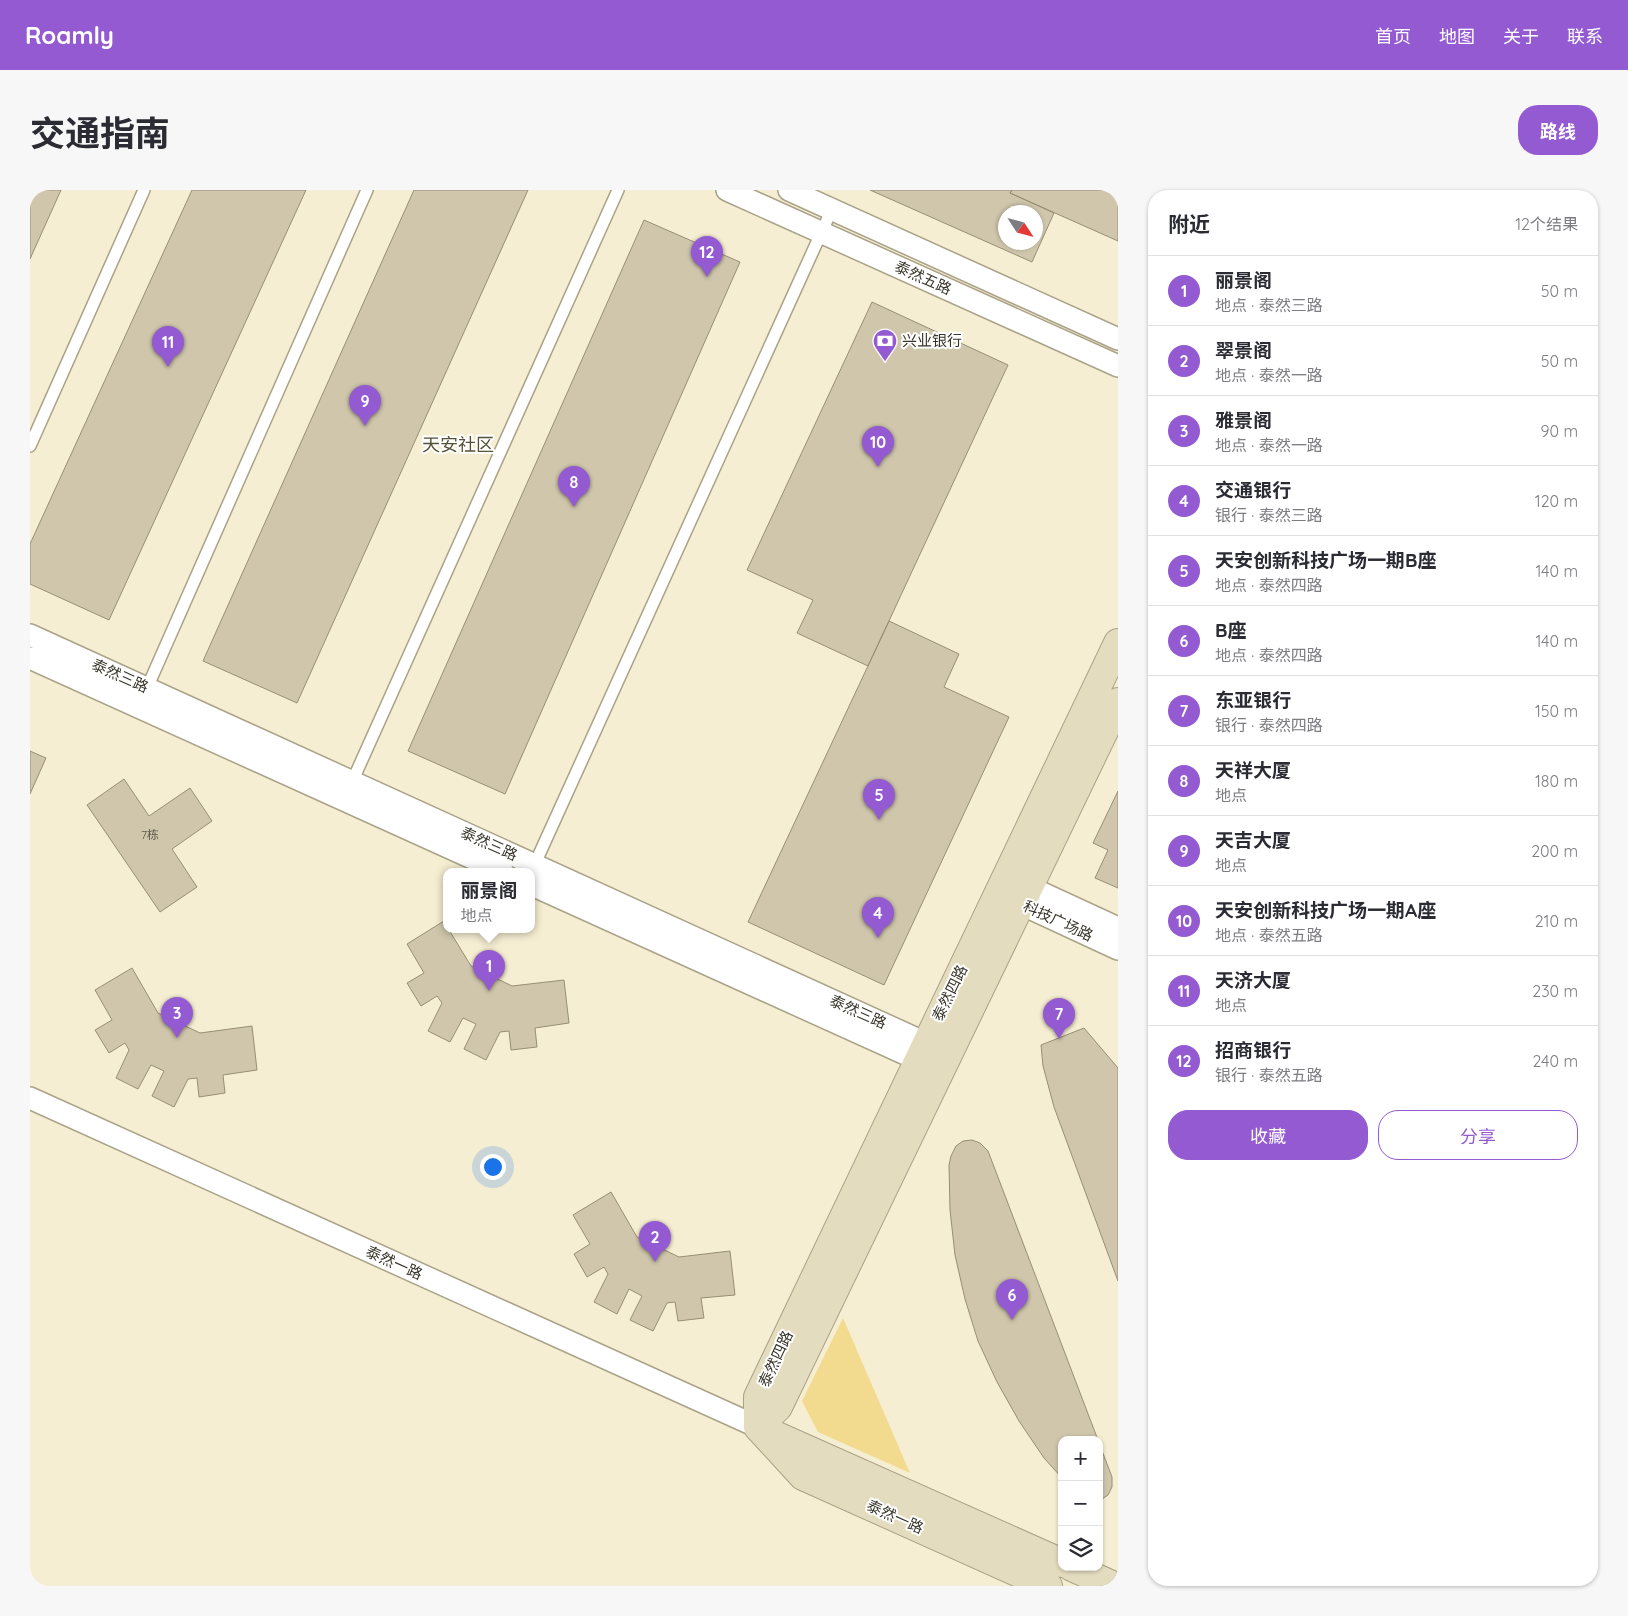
<!DOCTYPE html>
<html lang="zh">
<head>
<meta charset="utf-8">
<style>
	:root { --surface:#fff; --page:#f7f7f7; --text:#2b2b33; --muted:#7c7c81; --line:#e1e1e2; --accent:#935ad2 }
	body { margin:0; font-family:Quicksand,"Noto Sans SC",sans-serif; background:var(--page); color:var(--text) }
	.controls { position:absolute; right:15px; bottom:15px; display:grid; overflow:hidden; border-radius:10px; box-shadow:0 1px 4px #0004 }
	.controls button { width:45px; height:45px; display:grid; place-items:center; padding:0; border:0; border-bottom:1px solid var(--line); background:var(--surface); color:var(--text); font:25px sans-serif }
	.compass { position:absolute; left:968px; top:15px; width:45px; height:45px; border-radius:50%; background:var(--surface); box-shadow:0 1px 4px #0004; rotate:126deg }
	.you { position:absolute; left:462px; top:976px; width:18px; height:18px; margin:-12px; border:4px solid #fff; border-radius:50%; background:#1a73e8; box-shadow:0 0 0 8px #1a73e833 }
	.badge { display:grid; place-items:center; width:32px; height:32px; border-radius:50%; background:var(--accent); color:#fff; font-size:16px; font-weight:700 }
	.pin { position:absolute; translate:-50% -41px; filter:drop-shadow(0 1px 2px #0008) }
	.pin::after { content:''; position:absolute; top:26px; width:18px; height:15px; background:inherit; clip-path:polygon(0 0,100% 0,50% 100%) }
	.popup { position:absolute; left:413px; top:678px; width:92px; height:65px; box-sizing:border-box; display:grid; place-content:center; border-radius:10px; background:var(--surface); filter:drop-shadow(0 1px 4px #0005); font-size:16px; white-space:nowrap; color:var(--muted) }
	.popup b { font-size:19px; color:var(--text) }
	.popup::after { content:''; position:absolute; left:50%; top:100%; margin-left:-10px; border:10px solid transparent; border-top-color:var(--surface) }
	.list { margin:0; padding:0; list-style:none }
	h2 { display:flex; justify-content:space-between; align-items:center; height:65px; margin:0; padding:0 20px; font-size:21px }
	h2 small { font-size:16px; font-weight:400; color:var(--muted) }
	.list li { display:grid; grid-template-columns:32px 1fr auto; gap:15px; align-items:center; box-sizing:border-box; height:70px; padding:0 20px; border-top:1px solid var(--line) }
	.list b { display:block; font-size:19px; white-space:nowrap }
	.list p { margin:0; font-size:16px; white-space:nowrap; color:var(--muted) }
	.list em { font-size:16px; font-style:normal; color:var(--muted) }
	.actions { display:flex; gap:10px; padding:15px 20px }
	.actions a { flex:1; padding:11px 0; border:1px solid var(--accent); border-radius:20px; text-align:center; font-size:18px; color:var(--accent) }
	.actions .main { background:var(--accent); color:#fff }
	.icon { flex:none; width:28px; height:28px; fill:none; stroke:currentColor; stroke-width:2; stroke-linecap:round; stroke-linejoin:round }
	.map { position:relative; flex:none; width:1088px; height:1396px; overflow:hidden; border-radius:20px }
	header { display:flex; align-items:center; gap:30px; box-sizing:border-box; height:70px; padding:0 25px; background:var(--accent); color:#fff }
	header strong { font-size:24px }
	nav { display:flex; gap:28px; margin-inline-start:auto; font-size:18px }
	.intro { display:flex; align-items:center; justify-content:space-between; box-sizing:border-box; height:120px; padding:0 30px }
	h1 { margin:0; font-size:35px }
	.button { padding:12px 22px; border-radius:20px; background:var(--accent); color:#fff; font-size:18px; font-weight:700 }
	main { display:flex; gap:30px; padding:0 30px }
	aside { flex:1; background:var(--surface); border-radius:20px; box-shadow:0 1px 4px #0004 }
	.map>svg:first-child { display:block }
	.green { fill:#f2db8f }
	.building { fill:#cfc6ac; stroke:#978f75; fill-rule:evenodd }
	.lines { fill:none; stroke-linecap:round; stroke-linejoin:round }
	.lane-casing { stroke:#aaa288; stroke-width:14 }
	.street-casing { stroke:#aaa288; stroke-width:24 }
	.secondary-casing { stroke:#aaa288; stroke-width:30 }
	.lane { stroke:#fff; stroke-width:11 }
	.street { stroke:#fff; stroke-width:21 }
	.secondary { stroke:#e4dcbe; stroke-width:28 }
	.labels { text-anchor:middle; stroke-width:4; stroke-linejoin:round; paint-order:stroke }
	.number-label { font-size:12px; fill:#5d584a }
	.street-label { font-size:15px; fill:#373429; stroke:#fff }
	.poi-label { font-size:15px; fill:#373429; stroke:#fff; text-anchor:start }
	.quarter-label { font-size:18px; fill:#585139; stroke:#fff }
</style>
</head>
<body>
<header>
<strong>Roamly</strong>
<nav><a>首页</a><a>地图</a><a>关于</a><a>联系</a></nav>
</header>
<div class="intro"><h1>交通指南</h1><a class="button">路线</a></div>
<main>
<div class="map">
<svg width="1088" height="1396" viewBox="0 0 1088 1396">
	<rect width="100%" height="100%" fill="#f6eed2"/>
	<path class="green" d="M813,1128L880,1283L788,1242L772,1211Z"/>
	<path class="building" d="M0,0H31L0,69Z
		M162,0H276L79,430L0,394V354Z
		M384,0H498L267,513L173,471Z
		M840,0H982L980,3L1024,23L1002,72ZM976,22H1006V52H976Z
		M982,0H1088V51L980,3Z
		M614,30L710,72L475,604L378,561Z
		M842,112L978,175L838,476L767,443L783,410L717,380Z
		M859,431L929,464L914,497L979,527L854,795L718,732Z
		M0,561L16,568L0,604Z
		M94,589L119,626L160,598L182,631L142,659L167,697L130,722L57,615Z
		M1088,601V698L1065,688L1078,660L1063,653Z
		M414,731L416,735V740H419L441,776L482,796L534,790L539,833L505,838L507,857L481,860L479,841L470,842L456,870L434,859L446,834L433,828L420,852L398,841L412,813L407,806L391,816L377,793L394,783L377,754Z
		M102,778L128,823L170,843L222,836L227,880L193,885L195,903L169,907L167,888L158,889L144,917L122,906L134,881L121,875L108,899L86,888L99,860L95,853L79,863L65,840L82,830L65,800Z
		M1054,838L1088,878V1091L1024,917L1013,876L1011,855Z
		M942,950L950,953L958,961L1068,1250H1032V1288L1014,1268L989,1231L967,1192L948,1151L935,1109L925,1065L920,1020L919,975L921,966L926,956L933,951Z
		M581,1002L607,1047L649,1067L700,1061L705,1105L671,1108L674,1128L648,1131L645,1112L637,1113L623,1141L600,1130L612,1106L599,1099L587,1124L564,1112L578,1084L574,1077L557,1087L544,1064L560,1054L543,1025Z
		M1069,1253L1082,1287V1297L1078,1305L1069,1311Z"/>
	<g class="lines">
		<defs>
			<path id="lane" d="M0,256L114,0
				M117,498L337,0
				M322,592L588,0
				M503,678L802,19"/>
			<path id="street" d="M697,0L1088,176
				M759,0L1088,149
				M0,445L911,860
				M0,468L473,682
				M986,691L1088,738
				M502,695L902,876
				M978,708L1088,759
				M0,908L728,1237"/>
			<path id="secondary" d="M728,1237V1207L1088,453
				M728,1237L748,1217L1088,512
				M728,1237L773,1286L1018,1396
				M738,1242L1032,1373
				M1042,1377L1084,1396"/>
		</defs>
		<use href="#lane" class="lane-casing"/>
		<use href="#street" class="street-casing"/>
		<use href="#secondary" class="secondary-casing"/>
		<use href="#lane" class="lane"/>
		<use href="#street" class="street"/>
		<use href="#secondary" class="secondary"/>
	</g>
	<defs>
		<symbol id="bank-pin" viewBox="-11 -11 22 30"><path d="M0 17L-7.5 6A9.5 9.5 0 1 1 7.5 6Z" fill="#935ad2" stroke="#fff"/><path d="M-6-4H6V4H-6ZM0-2.3a2.3 2.3 0 1 0 0 4.6a2.3 2.3 0 1 0 0-4.6Z" fill="#fff"/></symbol>
	</defs>
	<g fill-rule="evenodd">
		<use href="#bank-pin" x="841" y="137" width="28" height="38"/>
	</g>
	<g class="labels">
		<g class="number-label">
			<text x="120" y="649">7栋</text>
		</g>
		<g class="street-label">
			<text transform="translate(893 88) rotate(24)" y="5">泰然五路</text>
			<text transform="translate(90 486) rotate(24)" y="5">泰然三路</text>
			<text transform="translate(459 654) rotate(24)" y="5">泰然三路</text>
			<text transform="translate(1028 731) rotate(25)" y="5">科技广场路</text>
			<text transform="translate(920 803) rotate(-64)" y="5">泰然四路</text>
			<text transform="translate(828 822) rotate(24)" y="5">泰然三路</text>
			<text transform="translate(364 1073) rotate(24)" y="5">泰然一路</text>
			<text transform="translate(746 1169) rotate(-65)" y="5">泰然四路</text>
			<text transform="translate(865 1327) rotate(24)" y="5">泰然一路</text>
		</g>
		<g class="poi-label">
			<text x="872" y="156">兴业银行</text>
		</g>
		<g class="quarter-label">
			<text x="428" y="261">天安社区</text>
		</g>
	</g>
</svg>
<div class="controls">
<button>+</button>
<button>−</button>
<button><svg class="icon" aria-label="layers" viewBox="0 0 24 24"><path d="M12 4l9 5-9 5-9-5zM3 14l9 5 9-5"/></svg></button>
</div>
<svg class="compass" viewBox="-18 -18 36 36"><path d="M0-13l5 13h-10z" fill="#e53935"/><path d="M0 13l5-13h-10z" fill="#7c7c81"/></svg>
<div class="you"></div>
<div class="pin badge" style="left:459px;top:801px">1</div>
<div class="popup"><b>丽景阁</b>地点</div>
<div class="pin badge" style="left:625px;top:1072px">2</div>
<div class="pin badge" style="left:147px;top:848px">3</div>
<div class="pin badge" style="left:848px;top:748px">4</div>
<div class="pin badge" style="left:849px;top:630px">5</div>
<div class="pin badge" style="left:982px;top:1130px">6</div>
<div class="pin badge" style="left:1029px;top:849px">7</div>
<div class="pin badge" style="left:544px;top:317px">8</div>
<div class="pin badge" style="left:335px;top:236px">9</div>
<div class="pin badge" style="left:848px;top:277px">10</div>
<div class="pin badge" style="left:138px;top:177px">11</div>
<div class="pin badge" style="left:677px;top:87px">12</div>
</div>
<aside>
<h2>附近<small>12个结果</small></h2>
<ul class="list">
<li><span class="badge">1</span><div><b>丽景阁</b><p>地点 · 泰然三路</p></div><em>50 m</em></li>
<li><span class="badge">2</span><div><b>翠景阁</b><p>地点 · 泰然一路</p></div><em>50 m</em></li>
<li><span class="badge">3</span><div><b>雅景阁</b><p>地点 · 泰然一路</p></div><em>90 m</em></li>
<li><span class="badge">4</span><div><b>交通银行</b><p>银行 · 泰然三路</p></div><em>120 m</em></li>
<li><span class="badge">5</span><div><b>天安创新科技广场一期B座</b><p>地点 · 泰然四路</p></div><em>140 m</em></li>
<li><span class="badge">6</span><div><b>B座</b><p>地点 · 泰然四路</p></div><em>140 m</em></li>
<li><span class="badge">7</span><div><b>东亚银行</b><p>银行 · 泰然四路</p></div><em>150 m</em></li>
<li><span class="badge">8</span><div><b>天祥大厦</b><p>地点</p></div><em>180 m</em></li>
<li><span class="badge">9</span><div><b>天吉大厦</b><p>地点</p></div><em>200 m</em></li>
<li><span class="badge">10</span><div><b>天安创新科技广场一期A座</b><p>地点 · 泰然五路</p></div><em>210 m</em></li>
<li><span class="badge">11</span><div><b>天济大厦</b><p>地点</p></div><em>230 m</em></li>
<li><span class="badge">12</span><div><b>招商银行</b><p>银行 · 泰然五路</p></div><em>240 m</em></li>
</ul>
<div class="actions"><a class="main">收藏</a><a>分享</a></div>
</aside>
</main>
</body>
</html>
